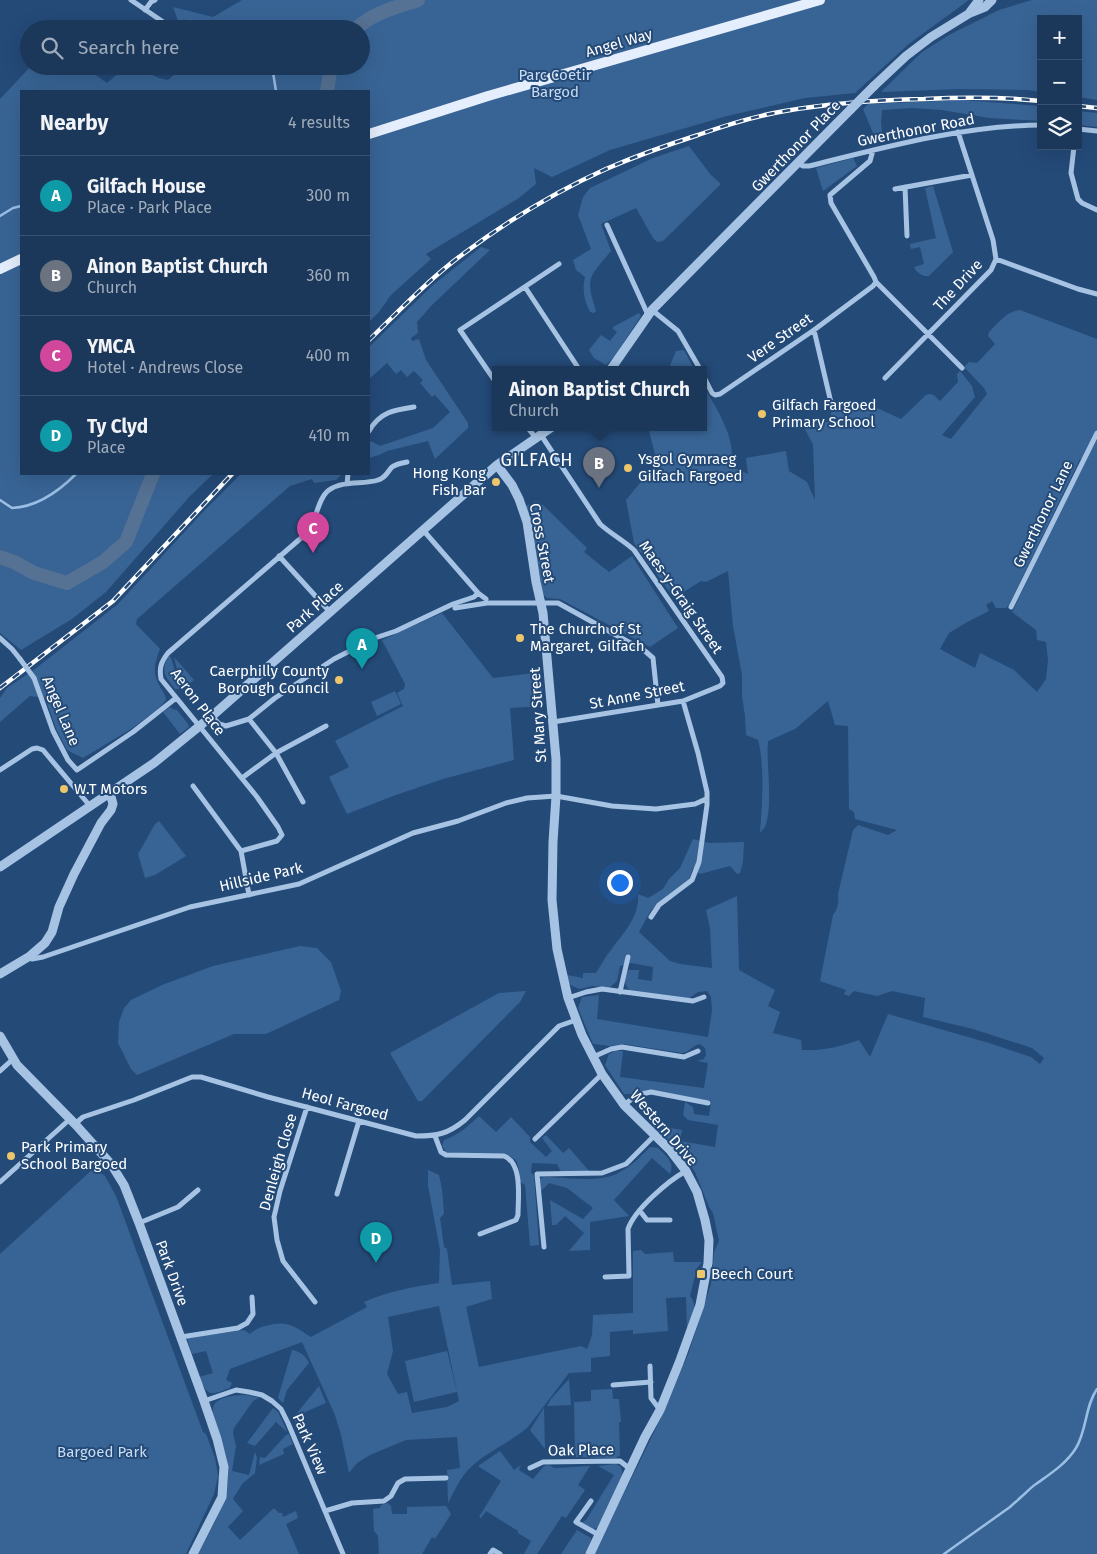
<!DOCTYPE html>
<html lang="en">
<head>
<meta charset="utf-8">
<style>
	:root { --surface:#1b385a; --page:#284363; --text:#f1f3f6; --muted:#a0acbb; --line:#395270; --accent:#edc56a }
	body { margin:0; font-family:"Fira Sans",sans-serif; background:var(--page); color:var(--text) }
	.controls { position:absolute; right:15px; top:15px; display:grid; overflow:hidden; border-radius:0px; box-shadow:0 5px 20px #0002 }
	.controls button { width:45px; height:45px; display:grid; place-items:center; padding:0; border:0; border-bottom:1px solid var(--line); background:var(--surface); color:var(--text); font:25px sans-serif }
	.you { position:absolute; left:619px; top:882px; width:18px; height:18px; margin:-12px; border:4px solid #fff; border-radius:50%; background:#1a73e8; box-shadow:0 0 0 8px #1a73e833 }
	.badge { display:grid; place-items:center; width:32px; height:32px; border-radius:50%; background:var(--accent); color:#fff; font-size:16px; font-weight:700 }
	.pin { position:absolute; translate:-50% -41px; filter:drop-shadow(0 1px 2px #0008) }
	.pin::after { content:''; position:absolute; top:26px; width:18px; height:15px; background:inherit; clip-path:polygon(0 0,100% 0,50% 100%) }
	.popup { position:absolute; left:492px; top:366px; width:215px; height:65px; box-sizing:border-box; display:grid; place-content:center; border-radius:0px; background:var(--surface); filter:drop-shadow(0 1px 4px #0005); font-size:16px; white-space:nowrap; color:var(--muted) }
	.popup b { font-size:19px; color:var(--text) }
	.popup::after { content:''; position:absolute; left:50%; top:100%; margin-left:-10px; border:10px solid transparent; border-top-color:var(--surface) }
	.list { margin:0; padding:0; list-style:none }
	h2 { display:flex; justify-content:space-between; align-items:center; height:65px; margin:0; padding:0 20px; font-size:21px }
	h2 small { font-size:16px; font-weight:400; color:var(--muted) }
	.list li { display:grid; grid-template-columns:32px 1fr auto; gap:15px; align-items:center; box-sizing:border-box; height:80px; padding:0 20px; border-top:1px solid var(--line) }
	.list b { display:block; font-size:19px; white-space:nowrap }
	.list p { margin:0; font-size:16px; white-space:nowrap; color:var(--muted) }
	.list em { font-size:16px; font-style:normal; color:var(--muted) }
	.icon { flex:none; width:28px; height:28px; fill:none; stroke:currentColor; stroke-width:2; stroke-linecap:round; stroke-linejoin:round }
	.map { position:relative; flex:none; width:1097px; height:1554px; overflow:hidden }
	.search { position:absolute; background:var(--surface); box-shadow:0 5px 20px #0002; left:20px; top:20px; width:350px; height:55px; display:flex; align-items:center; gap:12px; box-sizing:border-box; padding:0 18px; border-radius:28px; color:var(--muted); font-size:19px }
	.panel { position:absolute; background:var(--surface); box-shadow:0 5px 20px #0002; left:20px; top:90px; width:350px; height:385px; border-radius:0px }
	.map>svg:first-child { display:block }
	.green { fill:#386495; fill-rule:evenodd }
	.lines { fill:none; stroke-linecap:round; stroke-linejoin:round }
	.stream { stroke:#9abee4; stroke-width:2.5 }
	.river { stroke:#557193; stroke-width:14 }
	.minor { stroke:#a6c3e3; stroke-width:5 }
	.tertiary { stroke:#a6c3e3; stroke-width:9 }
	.primary { stroke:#e5eefc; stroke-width:10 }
	.rail-casing { stroke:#fff; stroke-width:4.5 }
	.rail { stroke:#244a78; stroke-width:2.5; stroke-dasharray:8; stroke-linecap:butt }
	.minor-bridge { stroke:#a6c3e3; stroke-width:5 }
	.tertiary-bridge { stroke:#a6c3e3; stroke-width:9 }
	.poi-dot { fill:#edc56a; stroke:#244a78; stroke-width:2 }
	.labels { text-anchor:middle; stroke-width:4; stroke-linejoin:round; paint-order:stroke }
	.street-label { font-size:15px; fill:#fff; stroke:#244a78 }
	.park-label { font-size:15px; fill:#c8dcf3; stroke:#244a78 }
	.poi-label { font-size:15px; fill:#fff; stroke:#244a78; text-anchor:start }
	.quarter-label { font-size:18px; letter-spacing:1px; fill:#fff; stroke:#244a78 }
</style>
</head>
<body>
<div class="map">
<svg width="1097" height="1554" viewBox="0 0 1097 1554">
	<rect width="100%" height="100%" fill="#244a78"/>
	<path class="green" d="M242,0H969L910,43L855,93L805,98L727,116L610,150L552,177L534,168L536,184L519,198L426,254L431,259L391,295L379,312L369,322V91H21V474H213L190,496L106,592L72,619L21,650L0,633V99L31,66H83L107,83L127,66H131L159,78L168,80L185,66H361V29H181L173,7L213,17Z
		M1032,0H1097V100L1078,97V19H1041V92L1028,90L960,89L881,92L922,52L949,35L999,10Z
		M961,100L1041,106V121L989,118L942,110L912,108L882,110L881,123L883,140L880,142L873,133L863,109L868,104Z
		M1078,111L1097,113V127L1078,125Z
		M689,146L710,174L721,184L663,241L657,242L653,238L636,208L601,224L611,251C589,278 585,276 596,311L594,313L590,312C584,300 582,290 585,277L576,270L573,260L591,249L578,215L583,197L590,188L653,158Z
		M853,158L857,166L823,191L816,168Z
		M933,186L953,252L929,276C923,277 917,273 914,267L924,264L920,247L911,249L910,244L936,238L925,188Z
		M481,247L490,250L432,305L417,322L418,333L411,338L412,341L419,339L426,360L468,423V428L435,459L428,441L387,451L379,455L369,458V444L371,441L380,446L433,428L450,412L435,395L432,397L420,383L423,380L414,371L407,377L401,370L396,374L387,363L369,379V347L433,285Z
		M1020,310L1097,339V1554H594L663,1414L689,1352L711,1284L714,1252L719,1241L713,1213L709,1207L695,1172L674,1145L652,1125L682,1130L680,1141L715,1147L718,1125L688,1120L683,1115L685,1102L693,1107L694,1114L709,1116L711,1101L649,1090L634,1094H624L605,1065L609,1054L615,1051H623L620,1077L704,1088L708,1063L697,1061L704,1059L706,1055L705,1048L700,1044C691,1046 690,1052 682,1053L624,1044L610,1046L593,1044L578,1008L582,997L599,995L597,1019L708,1037L712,1011L711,997L707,991L698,992L688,999L630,991C623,983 625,980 628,970H639L638,979L652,981L653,967L631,963L620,966L617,981L609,988L592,986L579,989L569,984L567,975L583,978V973H596C601,965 605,957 611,950C623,933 640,917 638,894L648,898L663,889L669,879L680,868L693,839L709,843L744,842L743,862L740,873L737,874L730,866L700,874L693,868L689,879L668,895L651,910L639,932L670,961L680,964L712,968L710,928L706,910L737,896L739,970L775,990L768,1006L780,1012L773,1033L801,1040L802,1050C822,1051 839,1047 859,1040L870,1057L888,1014L989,1043L1031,1057L1040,1064L1044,1058L1032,1048L973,1029L923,1017L925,998L892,991L877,996L854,991L849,996L844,994L846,990L820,981L833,915C838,909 839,902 838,894L853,830L858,825L888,835L897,830L855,819L854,812L849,809L848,726L835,725L828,701L795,729L768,741C766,766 773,800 766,824C765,828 762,830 760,833C762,807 765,764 758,740L746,735L745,716L742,696V675L733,626L728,571L706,582L701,581L674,598L634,543L626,500L657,462L648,427H703V385C715,407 739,441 730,466L748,474L746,458L786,451L789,471L807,482L815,500L813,445L804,427L831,421V412L859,406L864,402L901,419L926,395C933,392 935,397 940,401L958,382L957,374L960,371L972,386L975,397L942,435L951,439L987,394L984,388L964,367L969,362L977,363L995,344L988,336L989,332C998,323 1007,311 1020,310ZM1080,459L1086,460L1012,612L1036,630L1037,640L1046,642L1048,660L1046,679L1037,692L1014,670L980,653L975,668L940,649L949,633L969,621L989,611L986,605L992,601L996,608H1006L1009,605Z
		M639,313L641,316L614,357L606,365L594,358L589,350L601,335L610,341L617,332L612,328L615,326Z
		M684,350L694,369H659L660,366L669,368L676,351Z
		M241,474H341L340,476L336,480L314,483L312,479L290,486L137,619L136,624L160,649C155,661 152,673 159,685C162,691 166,694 166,700L159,708L131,729L83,758L67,750L57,731L45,698L30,696L0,722V698L7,688L35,669L118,604L202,513Z
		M536,501L543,505L587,548L584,552L609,572L632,556L678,628L650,647L560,599L547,598L541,592L529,518L526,506Z
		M442,613L493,678L541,672L544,706L510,708L514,760L443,779L393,796L347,814L329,777L349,767L335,741L403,706L397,693L404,689L405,684L382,640Z
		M169,656L171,658L180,689H175C165,676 160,671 169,656Z
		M174,657L194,680L183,689H182Z
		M395,691L401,704L377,716L371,702Z
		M170,707L172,709L177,710L188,724L189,727L180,734L163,712Z
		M159,821L186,856L155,875L145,878L138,854L155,824Z
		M300,946L317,948L331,962L341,991L339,1000L266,1034H234L137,1075L131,1069L118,1043L119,1022L124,1008L131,1000L162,985L213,966Z
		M526,991L520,1002L422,1101H418L390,1053L499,993Z
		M479,1116L496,1132L511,1117L530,1137V1142L546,1157L552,1151L542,1138L546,1135L563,1153L569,1148L590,1172H562L560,1170L557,1164L532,1163L531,1172L534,1176L539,1245L530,1246L525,1185L519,1181V1169L516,1160L507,1155L447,1153L442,1146L444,1140C459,1135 468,1126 479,1116Z
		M650,1147L658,1148C666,1156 675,1162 670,1174L652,1158L614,1200L629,1216L590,1222V1250L569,1251L584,1233L565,1216L556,1225H552L550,1200L583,1219L593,1208L567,1188L549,1183L541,1191L540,1179L543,1177C566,1177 600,1184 620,1172C632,1166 641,1156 650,1147Z
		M94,1168L105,1176L116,1196L203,1432L206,1434L215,1458L218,1476L214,1494L186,1554H0V1254Z
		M428,1170L439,1175L442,1189L444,1214L440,1218L444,1247L447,1249L452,1285L490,1281L492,1299L466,1307L479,1367L581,1346L587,1349L592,1335L593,1315L633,1313V1251L641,1250L645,1254L673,1252L674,1262H702L697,1268L690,1296C699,1306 691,1318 687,1329L686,1297L666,1298L668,1331L633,1334V1330L610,1332V1356L591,1358V1372L569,1373L528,1427C510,1443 485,1452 468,1470C459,1480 454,1492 448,1503L447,1470L460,1468L457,1437L406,1440L370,1455L357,1463L349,1473L341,1435L335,1415L302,1342L230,1369L226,1380L232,1383L230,1388C210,1395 209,1398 199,1377L213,1373L206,1351L192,1354L187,1338L244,1330L250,1334C255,1329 259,1328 265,1326C287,1320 292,1325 311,1337L367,1307L364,1302C388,1291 413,1287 439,1283L440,1250L428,1186ZM439,1306L459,1401L447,1407L412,1413L407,1392L398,1394L387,1374L393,1351L388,1317Z
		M292,1350C301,1352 305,1355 309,1363L287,1390L283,1403L278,1398Z
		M447,1351L457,1392L414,1402L405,1361Z
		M569,1379L571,1405L547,1406L551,1399Z
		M319,1386L326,1403L305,1412L296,1423L293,1418Z
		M612,1389L613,1399H619L621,1422H619L620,1455L616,1458L575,1457L574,1402L591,1401V1390Z
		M247,1395L259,1398L253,1401L234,1428L233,1433L236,1446L232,1471L249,1475L255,1452L257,1458L255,1473L242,1484L233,1499L243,1511L228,1527L240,1540L274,1508L279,1513H282L283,1517L296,1511L298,1518L286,1524L299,1554H198C214,1523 235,1492 226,1456C223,1446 211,1417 213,1408C215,1396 237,1395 247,1395Z
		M273,1408L278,1412L287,1431H286L276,1422L255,1446L247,1443Z
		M544,1408L545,1449L530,1430Z
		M289,1434L293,1444L283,1449L284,1454L259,1465L260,1457L265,1458L286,1435Z
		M500,1451L514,1470L521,1465L519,1470L533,1479L544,1466L549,1465L554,1468L590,1466L578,1485L585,1490L566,1518L562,1516L537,1554H524L531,1541L518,1533V1531L486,1511L481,1518L479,1517L501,1481L478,1466Z
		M616,1464L621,1467L623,1476L598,1527L592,1530L581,1523L586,1520L614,1475L598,1466Z
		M388,1503L391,1506L392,1514H407V1507L446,1506L451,1514L435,1539L432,1537L422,1554H379L378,1536L374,1531L373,1509L380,1508L381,1505Z
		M577,1530L591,1538V1541L585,1554H561Z"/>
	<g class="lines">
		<path class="stream" d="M191,21L199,29
			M272,66L276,91
			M0,216L13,208L21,206
			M0,500L12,508C37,507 59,491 76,474
			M944,1554L1010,1507C1014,1503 1017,1501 1021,1497C1026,1493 1030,1488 1036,1484C1050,1474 1066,1464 1076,1448C1087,1430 1085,1406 1097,1389"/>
		<path class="river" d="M356,29C372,13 397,7 418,0
			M327,91L331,66
			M0,557L14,562L34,573L67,583L103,562L126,542L153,474"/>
		<path class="minor" d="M131,0L172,28
			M145,10L151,2L155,0
			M1078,129L1097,131
			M1074,146L1071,173L1078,199L1082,203L1097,210
			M873,150L870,161L830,195L831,203L874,277L876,282L962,368
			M798,163L803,166H809C885,147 962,126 1041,125
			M905,187L907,236
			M895,189L972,175
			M607,225L648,315
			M996,259L1078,289L1097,294
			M525,287L579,369
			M652,310L678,331L700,369
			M814,330L832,407
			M703,375L712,393L715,395L720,394L814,330L873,286L876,282
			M885,378L991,270L996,259L993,240L958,132
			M495,381L460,330L559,264
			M527,427L536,438
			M369,431C380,412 394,410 414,407
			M541,435L600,524C611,534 623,540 634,550L722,677L723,683L720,686L683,701L553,722
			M347,484L348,474
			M423,530L478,593L486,599
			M279,556L330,612
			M1011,607L1097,433
			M455,608L487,603H558L645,651L653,658L658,705
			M0,638L12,649L20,659
			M34,678L53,731L68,760L77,770L133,732L176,698
			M212,716L219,724L226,726L249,719L275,698L334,659L375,638L396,631L453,604L474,597L478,593
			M249,719L276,753L303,802
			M0,770L32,749L37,748L43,750L90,806
			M242,778L276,753L326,726
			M193,786L241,851L249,895
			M241,851L277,841L282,835L278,827L257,797L161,679C159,668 161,662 168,653L308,532C316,521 318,498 329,490C343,480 363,485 378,480C386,478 387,472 392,467C396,464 402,463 407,462
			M651,917L659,905L692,880L699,862L707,805V792L698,753L683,701
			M30,956L32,959L43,957L190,907L299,884L413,833L458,821L506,803L527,798L556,796L612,806L656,809L695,804L706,799
			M620,992L628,957
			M568,998L586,992L602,989L693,1001L704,997
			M593,1057L611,1049L622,1047L684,1057L698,1051
			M0,1071L13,1059
			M624,1105L637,1095L651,1092L708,1103
			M307,1107L280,1191L274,1217L277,1240L283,1261L315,1302
			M75,1124L83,1117L134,1100L192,1077H201L268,1097L416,1136C437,1136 448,1134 465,1120L559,1026L576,1020
			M435,1136L441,1152L446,1155L504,1156C523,1163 518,1198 518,1215L516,1220L480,1234
			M535,1139L602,1074
			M0,1182L70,1119
			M337,1194L359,1121
			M640,1211L647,1220H670
			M139,1223L178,1207L198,1190
			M544,1247L537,1174L602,1173L626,1164L654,1136
			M605,1277L629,1276L628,1229C635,1209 668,1181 686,1171
			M181,1337L238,1328L247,1323L253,1314L252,1297
			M650,1366L651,1398L660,1410
			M613,1385L651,1382
			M204,1401L236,1390L249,1392L262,1395L272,1401L281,1409L288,1423L343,1554
			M530,1468L543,1462L620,1461L630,1469
			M591,1501L576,1522L599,1535
			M325,1511L352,1503L384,1501L391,1496L398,1483L405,1479L446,1478
			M490,1554L493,1550L500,1554"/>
		<path class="tertiary" d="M970,12L979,0
			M874,86L906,56L931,37L970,13L985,7L992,0
			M611,369L652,310L851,109
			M497,465L512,485L519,499L527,522L536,582L543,613L556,759V796L553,842L552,900L557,949L568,998L582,1035L602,1074L624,1105L670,1150L686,1171L697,1192L705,1220L709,1240L708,1263L700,1305L679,1363L660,1410L645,1437L590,1554
			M0,867L154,763L212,716L497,465L552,427
			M0,974L30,956L45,943L52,932L59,907L74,874L101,823L111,810L113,804L110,793
			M0,1036L17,1065L75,1124L111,1164L124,1185L139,1223L204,1401L217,1439L224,1467L222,1497L193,1554"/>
		<path class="primary" d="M369,134L488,96L820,0
			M0,269L21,259"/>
		<defs>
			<path id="rail" d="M1078,106L1097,108
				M369,340C399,311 429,279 463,254C506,222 557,191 606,169C636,156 667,145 698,135C726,125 755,116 785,111C831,103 878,100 924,99C963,97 1002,97 1041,101
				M0,688L113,601L232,474"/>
		</defs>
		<use href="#rail" class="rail-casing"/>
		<use href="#rail" class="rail"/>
		<path class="minor-bridge" d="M20,659L34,678"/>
		<path class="tertiary-bridge" d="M851,109L874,86"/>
	</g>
	<g class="poi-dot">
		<circle cx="762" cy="414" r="5"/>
		<circle cx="628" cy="468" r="5"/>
		<circle cx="496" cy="482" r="5"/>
		<circle cx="520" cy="638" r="5"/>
		<circle cx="339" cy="680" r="5"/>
		<circle cx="64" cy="789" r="5"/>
		<circle cx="11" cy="1156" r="5"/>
		<rect x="696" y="1269" width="10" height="10" rx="2.5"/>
	</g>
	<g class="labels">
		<g class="street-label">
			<text transform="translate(619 43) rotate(-16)" y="5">Angel Way</text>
			<text transform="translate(916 130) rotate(-11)" y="5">Gwerthonor Road</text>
			<text transform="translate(796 146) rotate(-46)" y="5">Gwerthonor Place</text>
			<text transform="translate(958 285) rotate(-47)" y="5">The Drive</text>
			<text transform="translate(780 338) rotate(-35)" y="5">Vere Street</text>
			<text transform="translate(1043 514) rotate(-64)" y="5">Gwerthonor Lane</text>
			<text transform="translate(542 543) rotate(79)" y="5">Cross Street</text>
			<text transform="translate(681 597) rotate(55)" y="5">Maes-y-Graig Street</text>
			<text transform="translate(315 607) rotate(-41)" y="5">Park Place</text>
			<text transform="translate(637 695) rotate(-11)" y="5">St Anne Street</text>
			<text transform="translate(198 702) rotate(53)" y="5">Aeron Place</text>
			<text transform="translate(61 711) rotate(67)" y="5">Angel Lane</text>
			<text transform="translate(538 715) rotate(-94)" y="5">St Mary Street</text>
			<text transform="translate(261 877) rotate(-13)" y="5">Hillside Park</text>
			<text transform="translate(345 1104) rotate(15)" y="5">Heol Fargoed</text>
			<text transform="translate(664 1128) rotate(49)" y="5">Western Drive</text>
			<text transform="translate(278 1162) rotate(-74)" y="5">Denleigh Close</text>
			<text transform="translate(172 1273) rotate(70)" y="5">Park Drive</text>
			<text transform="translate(310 1444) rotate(66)" y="5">Park View</text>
			<text transform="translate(581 1450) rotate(-1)" y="5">Oak Place</text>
		</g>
		<g class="park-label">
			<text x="555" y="80">Parc Coetir<tspan x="555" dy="17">Bargod</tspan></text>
			<text x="102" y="1457">Bargoed Park</text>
		</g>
		<g class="poi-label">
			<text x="772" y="410">Gilfach Fargoed<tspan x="772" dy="17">Primary School</tspan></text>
			<text x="638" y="464">Ysgol Gymraeg<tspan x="638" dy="17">Gilfach Fargoed</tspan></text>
			<text x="486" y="478" text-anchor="end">Hong Kong<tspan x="486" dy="17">Fish Bar</tspan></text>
			<text x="530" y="634">The Church of St<tspan x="530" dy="17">Margaret, Gilfach</tspan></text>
			<text x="329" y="676" text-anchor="end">Caerphilly County<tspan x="329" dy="17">Borough Council</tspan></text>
			<text x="74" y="794">W.T Motors</text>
			<text x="21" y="1152">Park Primary<tspan x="21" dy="17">School Bargoed</tspan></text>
			<text x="711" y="1279">Beech Court</text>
		</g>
		<g class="quarter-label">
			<text x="537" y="466">GILFACH</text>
		</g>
	</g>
</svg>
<div class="controls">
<button>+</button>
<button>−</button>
<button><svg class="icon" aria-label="layers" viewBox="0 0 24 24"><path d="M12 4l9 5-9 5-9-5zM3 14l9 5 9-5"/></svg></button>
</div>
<div class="you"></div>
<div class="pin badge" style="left:362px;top:669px;background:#0f9aa8">A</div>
<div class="pin badge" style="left:599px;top:488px;background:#6b7280">B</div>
<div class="popup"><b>Ainon Baptist Church</b>Church</div>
<div class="pin badge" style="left:313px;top:553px;background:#d1479c">C</div>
<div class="pin badge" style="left:376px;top:1263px;background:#0f9aa8">D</div>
<div class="search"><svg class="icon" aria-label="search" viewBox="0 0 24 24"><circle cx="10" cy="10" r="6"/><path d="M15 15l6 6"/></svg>Search here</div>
<section class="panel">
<h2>Nearby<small>4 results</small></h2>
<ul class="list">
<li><span class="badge" style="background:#0f9aa8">A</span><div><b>Gilfach House</b><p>Place · Park Place</p></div><em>300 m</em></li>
<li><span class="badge" style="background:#6b7280">B</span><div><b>Ainon Baptist Church</b><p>Church</p></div><em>360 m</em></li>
<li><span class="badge" style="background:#d1479c">C</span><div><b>YMCA</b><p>Hotel · Andrews Close</p></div><em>400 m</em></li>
<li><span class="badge" style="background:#0f9aa8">D</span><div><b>Ty Clyd</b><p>Place</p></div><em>410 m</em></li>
</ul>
</section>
</div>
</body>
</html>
